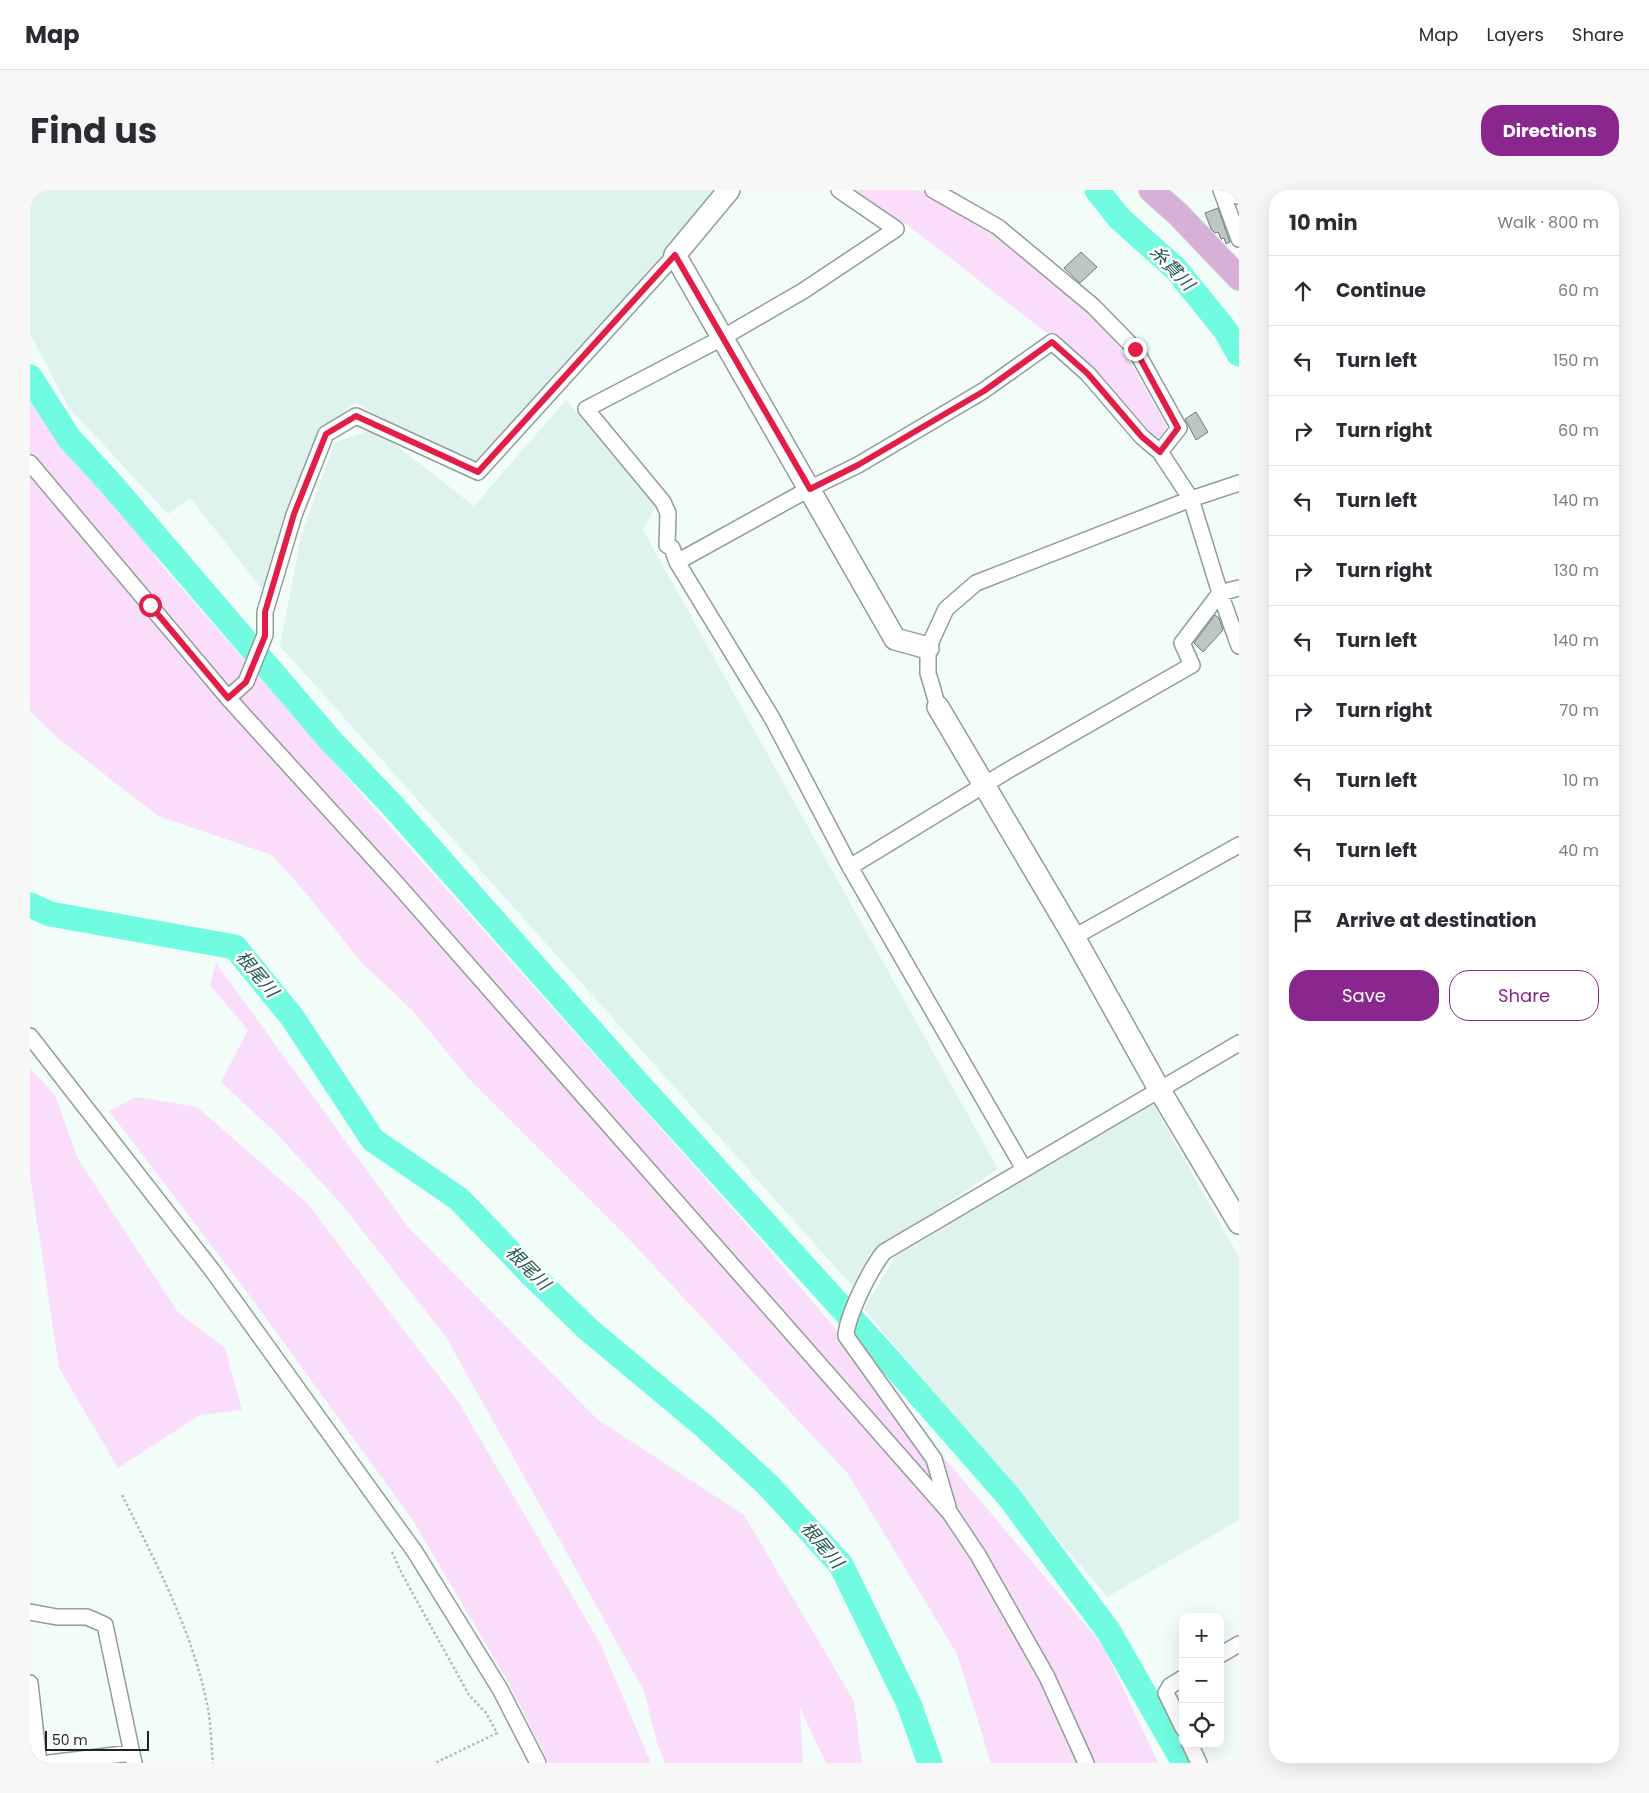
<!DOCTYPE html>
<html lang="en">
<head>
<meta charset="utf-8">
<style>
	:root { --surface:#fff; --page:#f7f7f7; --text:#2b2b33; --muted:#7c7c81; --line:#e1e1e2; --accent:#8a278e }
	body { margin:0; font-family:Poppins,"Noto Sans JP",sans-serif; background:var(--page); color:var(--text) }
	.controls { position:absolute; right:15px; bottom:15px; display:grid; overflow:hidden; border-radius:10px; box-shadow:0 5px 20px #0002 }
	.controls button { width:45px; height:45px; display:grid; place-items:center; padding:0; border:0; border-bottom:1px solid var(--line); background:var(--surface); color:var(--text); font:25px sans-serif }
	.scale { position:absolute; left:15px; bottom:12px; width:104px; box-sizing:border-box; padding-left:5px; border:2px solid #1f2322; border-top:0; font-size:14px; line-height:18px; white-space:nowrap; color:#1f2322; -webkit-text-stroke:4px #fff; paint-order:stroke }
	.stop { position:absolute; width:15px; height:15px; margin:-11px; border:4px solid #e11d48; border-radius:50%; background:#fff }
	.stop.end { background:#e11d48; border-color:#fff; box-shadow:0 1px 5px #0008 }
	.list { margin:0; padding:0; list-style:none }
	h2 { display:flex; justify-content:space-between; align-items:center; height:65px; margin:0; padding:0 20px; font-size:21px }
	h2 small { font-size:16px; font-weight:400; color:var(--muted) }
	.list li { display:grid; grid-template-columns:32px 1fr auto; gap:15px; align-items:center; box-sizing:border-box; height:70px; padding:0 20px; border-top:1px solid var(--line) }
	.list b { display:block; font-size:19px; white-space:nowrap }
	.list em { font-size:16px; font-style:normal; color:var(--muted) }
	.actions { display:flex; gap:10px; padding:15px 20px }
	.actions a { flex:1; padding:11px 0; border:1px solid var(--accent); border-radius:20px; text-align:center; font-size:18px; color:var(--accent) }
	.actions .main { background:var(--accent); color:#fff }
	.icon { flex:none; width:28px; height:28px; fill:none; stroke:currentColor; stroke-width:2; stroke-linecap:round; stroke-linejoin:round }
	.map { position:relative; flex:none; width:1209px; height:1573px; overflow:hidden; border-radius:20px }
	header { display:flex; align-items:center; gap:30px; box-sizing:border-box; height:70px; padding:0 25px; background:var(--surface); border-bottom:1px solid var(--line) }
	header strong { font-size:24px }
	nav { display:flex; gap:28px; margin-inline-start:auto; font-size:18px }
	.intro { display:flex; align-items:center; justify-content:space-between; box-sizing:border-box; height:120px; padding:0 30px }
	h1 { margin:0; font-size:35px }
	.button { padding:12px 22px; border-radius:20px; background:var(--accent); color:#fff; font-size:18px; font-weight:700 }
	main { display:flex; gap:30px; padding:0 30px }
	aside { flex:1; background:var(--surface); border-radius:20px; box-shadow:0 5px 20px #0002 }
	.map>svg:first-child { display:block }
	.built { fill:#def3ee }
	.green { fill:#faddfa }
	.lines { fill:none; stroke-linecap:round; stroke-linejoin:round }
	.river { stroke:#71fbe1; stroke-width:25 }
	.building { fill:#bcc7c4; stroke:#717b79 }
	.street-casing { stroke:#929d9a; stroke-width:18 }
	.secondary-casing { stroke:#929d9a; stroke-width:24 }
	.primary-casing { stroke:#d7d7d7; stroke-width:26 }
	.path { stroke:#b1bab7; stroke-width:2.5; stroke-dasharray:2.5 2.5; stroke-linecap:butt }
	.street { stroke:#fff; stroke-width:15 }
	.secondary { stroke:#fff; stroke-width:21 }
	.primary { stroke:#d8afd9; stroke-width:24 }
	.route { stroke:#e11d48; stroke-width:6 }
	.labels { text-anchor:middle; stroke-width:5; stroke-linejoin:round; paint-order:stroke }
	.water-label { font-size:18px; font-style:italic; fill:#215b50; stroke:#fff }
</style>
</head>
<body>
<header>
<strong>Map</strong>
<nav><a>Map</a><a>Layers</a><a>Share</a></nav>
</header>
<div class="intro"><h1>Find us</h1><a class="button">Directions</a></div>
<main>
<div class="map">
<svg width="1209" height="1573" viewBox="0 0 1209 1573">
	<rect width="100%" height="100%" fill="#f2fdfa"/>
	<path class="built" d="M0,0H685L448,289L326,212L301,234L233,400L160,308L138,324L39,218L0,144Z
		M536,210L626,316L613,340L968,979L839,1065L824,1098L250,456L271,346L305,252L345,239L444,316Z
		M1122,912L1209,1067V1330L1077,1407L834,1119L865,1067Z"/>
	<path class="green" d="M815,0H890L987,60L1052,116L1078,142L1104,178L1138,239L1125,252L1023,148L879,36Z
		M0,191L133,377L349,624L732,1052L1074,1457L1128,1573H961L927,1464L818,1284L596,1046L439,889L382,820L332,773L275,702L242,665L128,626L29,549L0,521Z
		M186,773L378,1037L567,1229L714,1325L824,1511L832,1573H796L770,1518L773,1573H635L627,1553L614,1501L416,1147L313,1016L247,944L191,892L218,840L180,795Z
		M0,878L25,905L48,969L147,1121L195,1158L212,1220L170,1225L88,1278L29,1178L0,985Z
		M106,907L167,917L278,1014L429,1213L570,1453L621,1573H519L476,1488L382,1329L217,1102L79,921Z"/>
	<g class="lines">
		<path class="river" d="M1067,0L1089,28L1146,79L1196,141L1209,164
			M0,187L39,248L82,295L301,551L362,615L605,890L859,1170L980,1308L1079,1442L1154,1573
			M0,715L20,724L205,757L262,827L343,950L429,1009L504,1087L559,1140L674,1236L738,1295L811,1375L879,1514L900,1573"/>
	</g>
	<path class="building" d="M1188,18L1200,52L1196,54L1194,48L1191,49L1188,42L1185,43L1181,39L1175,23Z
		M1051,62L1067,77L1050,93L1034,78Z
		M1166,222L1178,242L1166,250L1155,229Z
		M1185,425L1189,428L1193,440L1173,462L1164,453Z"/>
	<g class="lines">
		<defs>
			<path id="street" d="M809,0L866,39L773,101L692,148L556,219L633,312L638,323L637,355L642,358L647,372L742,528L820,677L994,979
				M903,0L968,37L1063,116L1105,159L1149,238L1130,262L1161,309L1190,403L1209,456
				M1191,0L1209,49
				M1192,3L1209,6
				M0,273L198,508L367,694L920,1323L948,1365L1017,1487L1056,1573
				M647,372L779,299L828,275L953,201L1022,152L1058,184L1112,247L1130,262
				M198,508L216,492L235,445V422L264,325L296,244L326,226L448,282L645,65
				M908,517L898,483V458L916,419L946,393L1161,309L1209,293
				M820,677L977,581L1162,475L1152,453L1190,403L1209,398
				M1044,747L1209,655
				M0,846L182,1080L385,1362L470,1499L508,1573
				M918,1317L904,1269L816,1146C817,1125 841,1078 854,1062L1209,853
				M0,1422L27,1427H57L75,1435L104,1573
				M1190,1465L1209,1454
				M1153,1488L1140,1496L1136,1503L1153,1538
				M0,1493L9,1573
				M1160,1554L1169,1573
				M19,1573L102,1563"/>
			<path id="secondary" d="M699,0L645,65L865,449L898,458
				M908,517L1044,747L1129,899L1209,1033"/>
			<path id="primary" d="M1121,0L1148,24L1209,88"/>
		</defs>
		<use href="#street" class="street-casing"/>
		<use href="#secondary" class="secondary-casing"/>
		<use href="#primary" class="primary-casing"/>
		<path class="path" d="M92,1305C125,1371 160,1436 176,1509C181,1529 181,1552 183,1573
			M362,1362L372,1384L439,1505L456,1523L467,1543L405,1573"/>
		<use href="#street" class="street"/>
		<use href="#secondary" class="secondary"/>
		<use href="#primary" class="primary"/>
	</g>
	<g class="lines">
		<path class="route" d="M120,415L198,508L216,492L235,446V422L264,324L296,244L326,226L448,282L645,65L780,299L828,275L954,201L1022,152L1058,184L1112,247L1130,262L1148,238L1105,159"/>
	</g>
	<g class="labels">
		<g class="water-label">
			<text transform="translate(1142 78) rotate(46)" y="6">糸貫川</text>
			<text transform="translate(227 784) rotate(50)" y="6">根尾川</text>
			<text transform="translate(498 1078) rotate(45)" y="6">根尾川</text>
			<text transform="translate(792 1355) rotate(50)" y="6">根尾川</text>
		</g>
	</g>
</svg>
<div class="controls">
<button>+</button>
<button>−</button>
<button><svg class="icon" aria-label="locate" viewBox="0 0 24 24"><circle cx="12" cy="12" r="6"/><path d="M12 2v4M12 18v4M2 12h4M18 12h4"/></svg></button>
</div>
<div class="scale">50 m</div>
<div class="stop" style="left:120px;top:415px"></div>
<div class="stop end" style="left:1105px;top:159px"></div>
</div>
<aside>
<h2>10 min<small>Walk · 800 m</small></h2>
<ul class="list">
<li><svg class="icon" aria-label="ahead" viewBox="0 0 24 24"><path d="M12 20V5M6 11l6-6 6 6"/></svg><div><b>Continue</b></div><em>60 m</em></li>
<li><svg class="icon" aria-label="left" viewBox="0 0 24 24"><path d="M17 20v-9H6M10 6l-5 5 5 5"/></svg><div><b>Turn left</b></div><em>150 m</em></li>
<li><svg class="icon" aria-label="right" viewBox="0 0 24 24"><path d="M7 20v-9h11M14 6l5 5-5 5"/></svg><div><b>Turn right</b></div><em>60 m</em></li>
<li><svg class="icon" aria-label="left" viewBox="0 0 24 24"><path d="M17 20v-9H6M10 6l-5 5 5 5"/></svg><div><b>Turn left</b></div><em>140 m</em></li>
<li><svg class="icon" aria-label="right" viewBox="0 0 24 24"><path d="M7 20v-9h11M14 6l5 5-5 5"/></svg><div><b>Turn right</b></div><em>130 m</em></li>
<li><svg class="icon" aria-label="left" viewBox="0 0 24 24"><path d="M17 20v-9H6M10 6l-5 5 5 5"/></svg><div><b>Turn left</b></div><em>140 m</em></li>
<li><svg class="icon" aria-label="right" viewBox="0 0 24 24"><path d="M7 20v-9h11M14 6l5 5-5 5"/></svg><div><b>Turn right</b></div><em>70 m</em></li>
<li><svg class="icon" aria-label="left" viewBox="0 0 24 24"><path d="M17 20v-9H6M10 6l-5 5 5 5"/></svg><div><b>Turn left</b></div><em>10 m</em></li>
<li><svg class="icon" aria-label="left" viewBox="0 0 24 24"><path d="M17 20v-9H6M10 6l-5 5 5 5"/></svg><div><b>Turn left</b></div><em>40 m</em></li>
<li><svg class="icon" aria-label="arrive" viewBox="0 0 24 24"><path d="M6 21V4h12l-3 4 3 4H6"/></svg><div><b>Arrive at destination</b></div></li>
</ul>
<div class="actions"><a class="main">Save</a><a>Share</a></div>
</aside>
</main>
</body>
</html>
